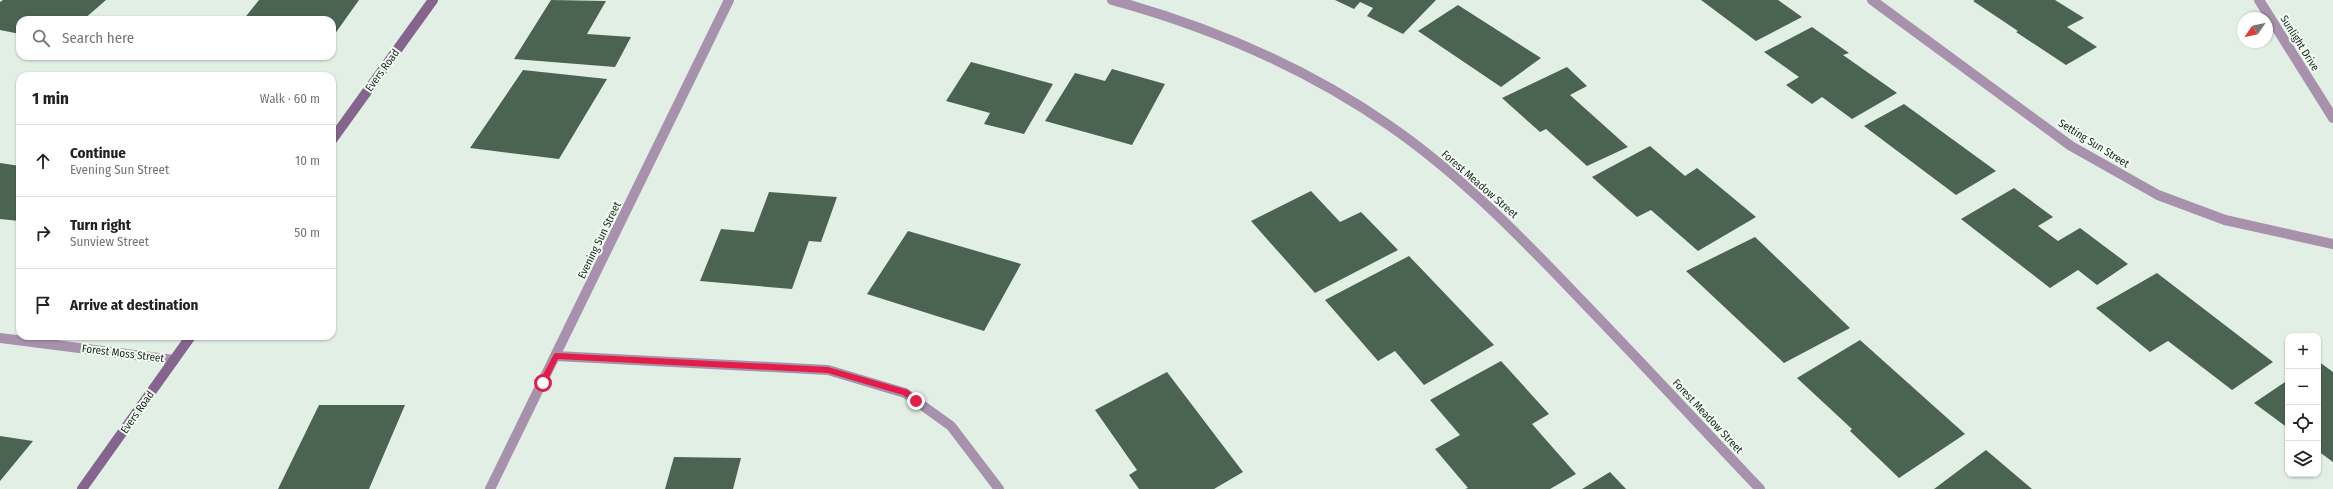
<!DOCTYPE html>
<html lang="en">
<head>
<meta charset="utf-8">
<style>
	:root { --surface:#fff; --page:#f2f2f2; --text:#222; --muted:#767676; --line:#e0e0e0 }
	body { margin:0; font-family:"Fira Sans Condensed",sans-serif; background:var(--page); color:var(--text) }
	.controls { position:absolute; right:12px; bottom:12px; display:grid; overflow:hidden; border-radius:8px; box-shadow:0 1px 3px #0004 }
	.controls button { width:36px; height:36px; display:grid; place-items:center; padding:0; border:0; border-bottom:1px solid var(--line); background:var(--surface); color:var(--text); font:20px sans-serif }
	.compass { position:absolute; left:2237px; top:12px; width:36px; height:36px; border-radius:50%; background:var(--surface); box-shadow:0 1px 3px #0004; rotate:236deg }
	.stop { position:absolute; width:12px; height:12px; margin:-9px; border:3px solid #e11d48; border-radius:50%; background:#fff }
	.stop.end { background:#e11d48; border-color:#fff; box-shadow:0 1px 4px #0008 }
	.list { margin:0; padding:0; list-style:none }
	h2 { display:flex; justify-content:space-between; align-items:center; height:52px; margin:0; padding:0 16px; font-size:17px }
	h2 small { font-size:13px; font-weight:400; color:var(--muted) }
	.list li { display:grid; grid-template-columns:26px 1fr auto; gap:12px; align-items:center; box-sizing:border-box; height:72px; padding:0 16px; border-top:1px solid var(--line) }
	.list b { display:block; font-size:15px; white-space:nowrap }
	.list p { margin:0; font-size:13px; white-space:nowrap; color:var(--muted) }
	.list em { font-size:13px; font-style:normal; color:var(--muted) }
	.icon { flex:none; width:22px; height:22px; fill:none; stroke:currentColor; stroke-width:2; stroke-linecap:round; stroke-linejoin:round }
	.map { position:relative; flex:none; width:2333px; height:489px; overflow:hidden }
	.search { position:absolute; background:var(--surface); box-shadow:0 1px 3px #0004; left:16px; top:16px; width:320px; height:44px; display:flex; align-items:center; gap:10px; box-sizing:border-box; padding:0 14px; border-radius:12px; color:var(--muted); font-size:15px }
	.panel { position:absolute; background:var(--surface); box-shadow:0 1px 3px #0004; left:16px; top:72px; width:320px; height:268px; border-radius:12px }
	.map>svg:first-child { display:block }
	.building { fill:#4a6451 }
	.lines { fill:none; stroke-linecap:round; stroke-linejoin:round }
	.street { stroke:#a791ac; stroke-width:10 }
	.secondary { stroke:#85658d; stroke-width:10 }
	.route { fill:#e11d48 }
	.labels { text-anchor:middle; stroke-width:4; stroke-linejoin:round; paint-order:stroke }
	.street-label { font-size:11px; fill:#262b27; stroke:#f0fcf2 }
</style>
</head>
<body>
<div class="map">
<svg width="2333" height="489" viewBox="0 0 2333 489">
	<rect width="100%" height="100%" fill="#e2efe5"/>
	<path class="building" d="M3,0H106L83,20H20V34L0,30V2Z
		M259,0H359L332,38V20H243Z
		M551,0L606,1L587,34L631,37L615,67L514,59Z
		M1335,0H1436L1403,34L1367,16L1373,8L1360,2L1354,9Z
		M1701,0H1778L1802,17L1756,41Z
		M1975,0H2055L2084,18L2067,27L2097,47L2066,65L2016,32L2018,31L1973,1Z
		M1458,5L1541,58L1501,87L1418,31Z
		M1812,27L1849,53L1843,55L1897,93L1852,119L1822,97L1812,104L1786,85L1799,77L1764,52Z
		M971,62L1053,84L1024,134L984,124L990,113L946,101Z
		M1567,67L1587,86L1570,95L1628,147L1587,166L1546,129L1540,132L1502,98Z
		M1112,69L1165,84L1132,145L1045,121L1075,73L1105,81Z
		M523,70L607,79L559,159L470,148Z
		M1904,104L1996,171L1956,195L1864,126Z
		M1650,146L1685,176L1697,168L1756,217L1698,251L1651,210L1637,217L1592,177Z
		M0,163L20,166V221L0,219Z
		M2014,188L2053,217L2038,226L2058,241L2080,228L2128,264L2097,285L2078,270L2050,288L1961,219Z
		M1311,191L1340,222L1361,212L1398,250L1315,293L1251,221Z
		M769,192L837,197L821,242L809,241L792,289L700,281L721,229L754,232Z
		M908,231L1021,264L984,331L867,294Z
		M1755,237L1850,328L1784,363L1686,271Z
		M1409,256L1494,345L1424,385L1395,351L1378,361L1325,300Z
		M2157,273L2273,362L2232,390L2168,341L2150,352L2096,308Z
		M1860,340L1965,434L1899,478L1850,431L1852,429L1797,378Z
		M1501,361L1549,414L1532,424L1576,474L1550,489H1465L1468,488L1435,449L1460,435L1430,400Z
		M2318,361L2333,372V462L2318,451Z
		M1167,372L1243,472L1214,489H1139L1129,475L1137,470L1095,410Z
		M2288,380V428L2254,403Z
		M319,405H405L369,489H278Z
		M0,436L33,441L0,481Z
		M1986,450L2032,489H1934Z
		M674,457L741,458L733,489H665Z
		M1610,472L1626,489H1582Z"/>
	<g class="lines">
		<path class="street" d="M1112,0C1211,27 1305,67 1390,126C1462,176 1523,239 1583,302C1643,364 1701,427 1760,489
			M1872,0L2071,146L2158,195L2225,220L2333,244
			M2259,0L2333,118
			M0,338L174,360
			M556,356L828,370L905,393L951,426L999,489
			M490,489L729,0"/>
		<path class="secondary" d="M332,140L433,0
			M82,489L191,336"/>
	</g>
	<path class="route" d="M556,353L828,367L908,390L920,401L916,404L903,395L828,373L558,359L545,385H540V380L554,354Z"/>
	<g class="labels">
		<g class="street-label">
			<text transform="translate(2300 43) rotate(58)" y="4">Sunlight Drive</text>
			<text transform="translate(382 70) rotate(-54)" y="4">Evers Road</text>
			<text transform="translate(2094 143) rotate(32)" y="4">Setting Sun Street</text>
			<text transform="translate(1480 184) rotate(41)" y="4">Forest Meadow Street</text>
			<text transform="translate(599 240) rotate(-64)" y="4">Evening Sun Street</text>
			<text transform="translate(123 353) rotate(7)" y="4">Forest Moss Street</text>
			<text transform="translate(137 412) rotate(-55)" y="4">Evers Road</text>
			<text transform="translate(1708 416) rotate(47)" y="4">Forest Meadow Street</text>
		</g>
	</g>
</svg>
<div class="controls">
<button>+</button>
<button>−</button>
<button><svg class="icon" aria-label="locate" viewBox="0 0 24 24"><circle cx="12" cy="12" r="6"/><path d="M12 2v4M12 18v4M2 12h4M18 12h4"/></svg></button>
<button><svg class="icon" aria-label="layers" viewBox="0 0 24 24"><path d="M12 4l9 5-9 5-9-5zM3 14l9 5 9-5"/></svg></button>
</div>
<svg class="compass" viewBox="-18 -18 36 36"><path d="M0-13l5 13h-10z" fill="#e53935"/><path d="M0 13l5-13h-10z" fill="#767676"/></svg>
<div class="stop" style="left:543px;top:383px"></div>
<div class="stop end" style="left:916px;top:401px"></div>
<div class="search"><svg class="icon" aria-label="search" viewBox="0 0 24 24"><circle cx="10" cy="10" r="6"/><path d="M15 15l6 6"/></svg>Search here</div>
<section class="panel">
<h2>1 min<small>Walk · 60 m</small></h2>
<ul class="list">
<li><svg class="icon" aria-label="ahead" viewBox="0 0 24 24"><path d="M12 20V5M6 11l6-6 6 6"/></svg><div><b>Continue</b><p>Evening Sun Street</p></div><em>10 m</em></li>
<li><svg class="icon" aria-label="right" viewBox="0 0 24 24"><path d="M7 20v-9h11M14 6l5 5-5 5"/></svg><div><b>Turn right</b><p>Sunview Street</p></div><em>50 m</em></li>
<li><svg class="icon" aria-label="arrive" viewBox="0 0 24 24"><path d="M6 21V4h12l-3 4 3 4H6"/></svg><div><b>Arrive at destination</b></div></li>
</ul>
</section>
</div>
</body>
</html>
